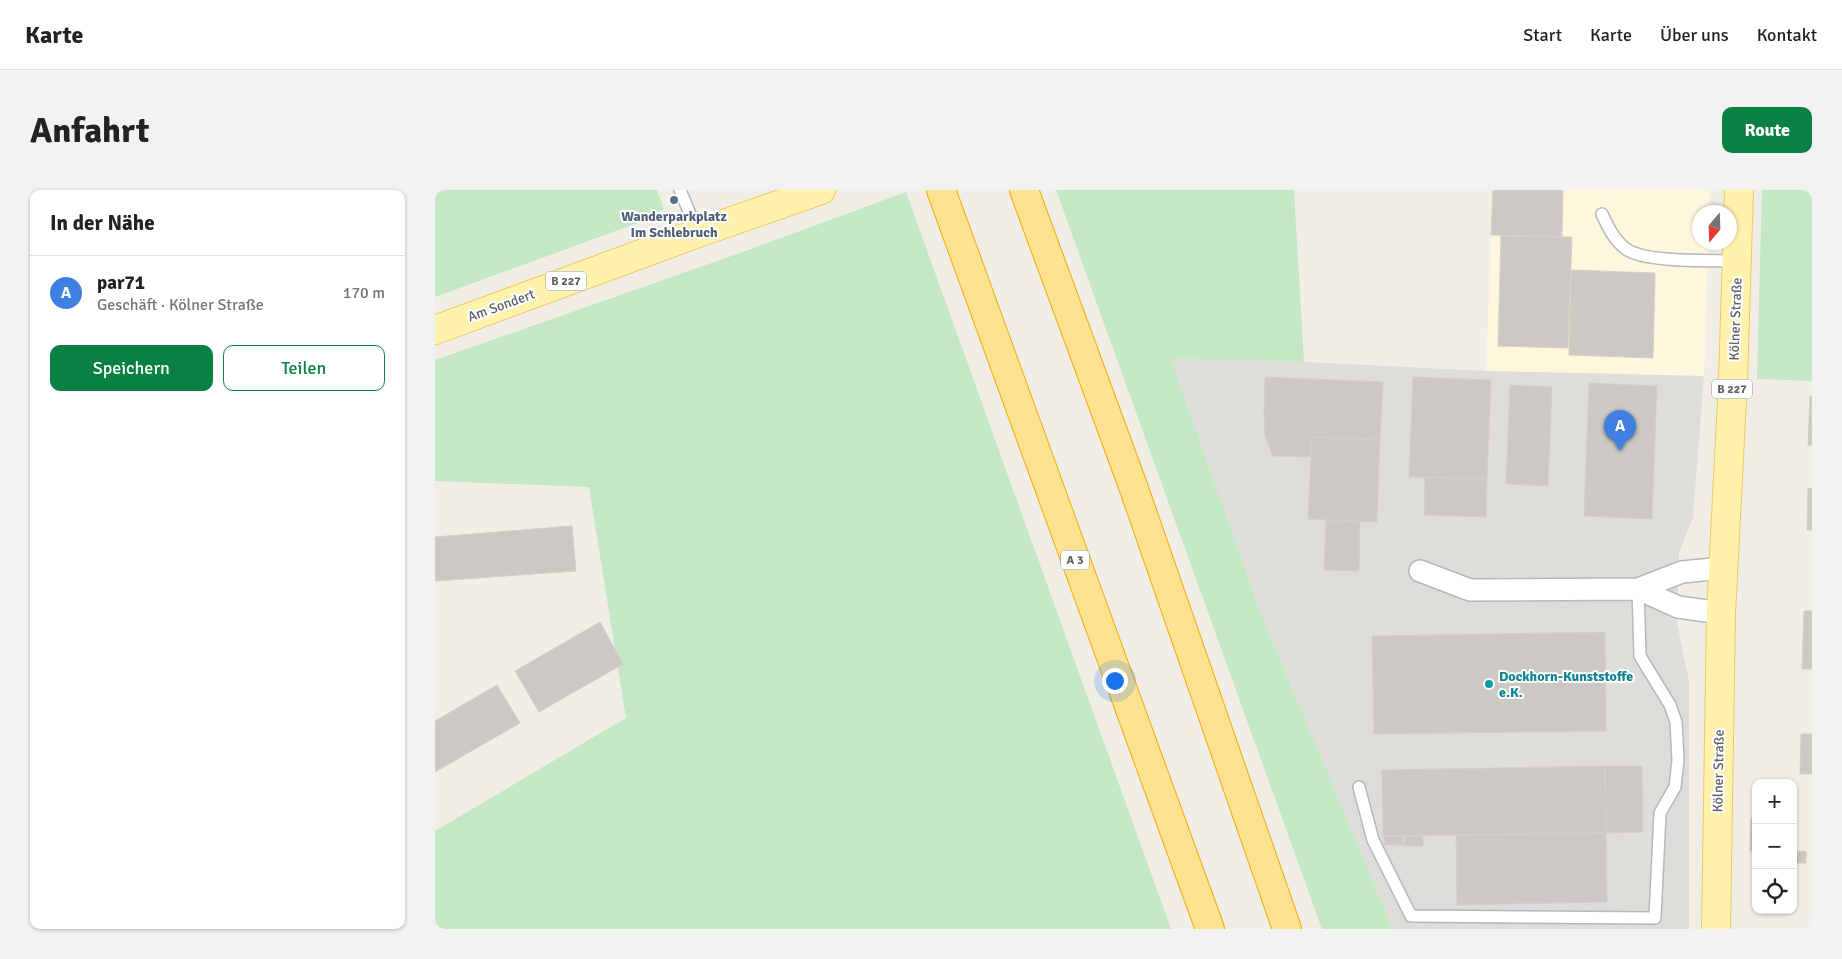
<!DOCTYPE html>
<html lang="de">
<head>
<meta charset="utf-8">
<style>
	:root { --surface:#fff; --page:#f2f2f2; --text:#222; --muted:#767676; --line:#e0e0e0; --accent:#0b8043 }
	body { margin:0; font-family:Signika,sans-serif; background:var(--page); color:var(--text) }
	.controls { position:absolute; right:15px; bottom:15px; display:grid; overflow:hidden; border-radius:10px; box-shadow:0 1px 4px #0004 }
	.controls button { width:45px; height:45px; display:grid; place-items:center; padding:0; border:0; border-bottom:1px solid var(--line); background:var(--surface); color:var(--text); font:25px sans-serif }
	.compass { position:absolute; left:1257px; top:15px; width:45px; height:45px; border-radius:50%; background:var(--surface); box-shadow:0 1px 4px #0004; rotate:199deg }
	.you { position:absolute; left:679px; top:490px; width:18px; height:18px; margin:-12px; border:4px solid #fff; border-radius:50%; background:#1a73e8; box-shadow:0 0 0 8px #1a73e833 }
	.badge { display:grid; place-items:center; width:32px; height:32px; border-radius:50%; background:var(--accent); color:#fff; font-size:16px; font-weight:700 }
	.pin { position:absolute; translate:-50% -41px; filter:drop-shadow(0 1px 2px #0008) }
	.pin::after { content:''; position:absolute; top:26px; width:18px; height:15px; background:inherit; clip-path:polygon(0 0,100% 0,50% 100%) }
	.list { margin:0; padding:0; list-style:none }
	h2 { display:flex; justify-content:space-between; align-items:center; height:65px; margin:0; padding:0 20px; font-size:21px }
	h2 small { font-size:16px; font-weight:400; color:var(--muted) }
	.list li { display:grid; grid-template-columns:32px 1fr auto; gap:15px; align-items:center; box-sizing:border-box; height:75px; padding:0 20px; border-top:1px solid var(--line) }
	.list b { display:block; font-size:19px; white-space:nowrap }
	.list p { margin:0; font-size:16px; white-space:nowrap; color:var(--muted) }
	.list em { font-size:16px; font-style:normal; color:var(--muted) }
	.actions { display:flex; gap:10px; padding:15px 20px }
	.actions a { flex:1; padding:11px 0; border:1px solid var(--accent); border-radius:10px; text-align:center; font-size:18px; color:var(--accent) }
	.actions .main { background:var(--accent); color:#fff }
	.icon { flex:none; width:28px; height:28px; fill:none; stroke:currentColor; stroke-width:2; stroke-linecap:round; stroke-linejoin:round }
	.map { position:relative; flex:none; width:1377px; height:739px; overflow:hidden; border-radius:10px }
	header { display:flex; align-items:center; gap:30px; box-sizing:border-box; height:70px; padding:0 25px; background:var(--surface); border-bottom:1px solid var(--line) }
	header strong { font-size:24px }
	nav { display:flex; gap:28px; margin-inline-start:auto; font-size:18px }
	.intro { display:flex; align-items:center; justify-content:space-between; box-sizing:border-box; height:120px; padding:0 30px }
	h1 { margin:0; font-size:35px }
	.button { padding:12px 22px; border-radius:10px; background:var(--accent); color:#fff; font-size:18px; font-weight:700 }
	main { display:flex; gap:30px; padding:0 30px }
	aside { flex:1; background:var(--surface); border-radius:10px; box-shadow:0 1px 4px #0004 }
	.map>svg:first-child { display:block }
	.commercial { fill:#fef7de }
	.industrial { fill:#dfddd9 }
	.green { fill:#c4e7c4 }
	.building { fill:#ccc9c4; stroke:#d5d0c5 }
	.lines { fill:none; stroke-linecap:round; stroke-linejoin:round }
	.lane-casing { stroke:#b4b7bb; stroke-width:14 }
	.street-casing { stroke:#b4b7bb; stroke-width:24 }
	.primary-casing { stroke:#f1c95f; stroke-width:30 }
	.highway-casing { stroke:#f6ab01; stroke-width:30 }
	.lane { stroke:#fff; stroke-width:11 }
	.street { stroke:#fff; stroke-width:21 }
	.primary { stroke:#fff2ad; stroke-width:28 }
	.highway { stroke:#fde291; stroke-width:28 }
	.service-dot { fill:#5c6f8a; stroke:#fff; stroke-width:2 }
	.culture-dot { fill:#0f9aa8; stroke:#fff; stroke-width:2 }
	.labels { text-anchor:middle; stroke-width:4; stroke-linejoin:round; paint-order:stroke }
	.shield { fill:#fff; stroke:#8e9195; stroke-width:1 }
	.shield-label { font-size:12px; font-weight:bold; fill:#5e6267 }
	.service-label { font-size:14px; font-weight:bold; fill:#4e5e75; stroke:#fff }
	.street-label { font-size:14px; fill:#5e6267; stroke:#fff }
	.culture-label { font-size:14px; font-weight:bold; fill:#0d838f; stroke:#fff; text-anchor:start }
</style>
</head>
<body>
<header>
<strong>Karte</strong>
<nav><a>Start</a><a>Karte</a><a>Über uns</a><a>Kontakt</a></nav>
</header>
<div class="intro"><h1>Anfahrt</h1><a class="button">Route</a></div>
<main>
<aside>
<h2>In der Nähe<small></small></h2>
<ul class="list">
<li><span class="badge" style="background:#3f7fe0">A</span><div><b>par71</b><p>Geschäft · Kölner Straße</p></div><em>170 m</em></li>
</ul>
<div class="actions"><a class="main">Speichern</a><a>Teilen</a></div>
</aside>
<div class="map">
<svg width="1377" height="739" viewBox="0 0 1377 739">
	<rect width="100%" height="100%" fill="#f0eee7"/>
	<path class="commercial" d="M1058,0H1275L1274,22H1264V52L1273,53L1269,186L1051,181Z"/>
	<path class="industrial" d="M736,169L869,172L1051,181L1269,186L1258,327L1244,363L1242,433L1254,491V739H958L825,421Z"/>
	<path class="green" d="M0,0H222L229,19L208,31L0,107Z
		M621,0H859L869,172L736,169L825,421L958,739H887Z
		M1327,0H1377V191L1322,189Z
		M471,2L736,739H0V641L191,528L154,297L0,291V170L305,63Z"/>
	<path class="building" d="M1058,0H1128L1127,47L1056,45Z
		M1066,46L1137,47L1133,158L1063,156Z
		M1136,80L1220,83L1218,168L1134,165Z
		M830,187L948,192L945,250L877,247L876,267L838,266L830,247L829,224Z
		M978,187L1056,190L1052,289L974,287Z
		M1154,193L1222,196L1217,329L1149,326Z
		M1075,195L1117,197L1113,296L1071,294Z
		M1375,206H1377V255H1373Z
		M877,247L945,250L942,332L873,329Z
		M990,287L1052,289L1051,327L989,325Z
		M1373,298L1377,299V340H1372Z
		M891,330L925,331L924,381L889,380Z
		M137,336L141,381L0,391V347Z
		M1369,421H1377V479H1367Z
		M165,432L188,474L104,522L80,481Z
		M1170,442L1171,541L939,544L937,446Z
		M62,495L85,533L0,582V531Z
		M1366,544H1377V584H1365Z
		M1170,576L1171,643L948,646L947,580Z
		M1170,576H1207L1208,642L1171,643Z
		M1316,629H1321V661H1315Z
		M1171,643L1172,712L1022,715L1021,645Z
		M949,646H968V655H949Z
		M969,646H988V656H969Z
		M1371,661V673H1358V662Z"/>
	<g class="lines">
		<defs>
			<path id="lane" d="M245,0L263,43
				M1167,24C1173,37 1179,50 1191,59C1210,73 1276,70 1302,71
				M924,597L938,650L976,726L1220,728L1225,623L1240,597L1243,570L1241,532L1235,515L1205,466L1203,399"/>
			<path id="street" d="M985,381L1035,400L1203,399L1247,382L1288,378
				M1203,399L1243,417L1286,423"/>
			<path id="primary" d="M0,140L263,43L386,0
				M1281,739L1286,423L1298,191L1304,0"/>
			<path id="highway" d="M506,0L775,739
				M589,0L698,296L852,739"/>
		</defs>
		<use href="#lane" class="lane-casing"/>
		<use href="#street" class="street-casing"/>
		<use href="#primary" class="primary-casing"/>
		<use href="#highway" class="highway-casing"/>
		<use href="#lane" class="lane"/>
		<use href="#street" class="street"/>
		<use href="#primary" class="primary"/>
		<use href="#highway" class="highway"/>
	</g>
	<circle class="service-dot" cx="239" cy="10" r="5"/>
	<circle class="culture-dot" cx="1054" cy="494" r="5"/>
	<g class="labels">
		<g class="shield">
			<rect x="111" y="81.5" width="40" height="19" rx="4"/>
			<rect x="1277" y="189.5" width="40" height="19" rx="4"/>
			<rect x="626" y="360.5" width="28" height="19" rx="4"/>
		</g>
		<g class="shield-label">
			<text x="131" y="95">B 227</text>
			<text x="1297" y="203">B 227</text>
			<text x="640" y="374">A 3</text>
		</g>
		<g class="service-label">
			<text x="239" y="31">Wanderparkplatz<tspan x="239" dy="16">Im Schlebruch</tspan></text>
		</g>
		<g class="street-label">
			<text transform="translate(66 115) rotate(-20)" y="5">Am Sondert</text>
			<text transform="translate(1300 129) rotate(-88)" y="5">Kölner Straße</text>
			<text transform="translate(1283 581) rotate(-89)" y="5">Kölner Straße</text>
		</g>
		<g class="culture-label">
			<text x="1064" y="491">Dockhorn-Kunststoffe<tspan x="1064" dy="16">e.K.</tspan></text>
		</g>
	</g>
</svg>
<div class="controls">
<button>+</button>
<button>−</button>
<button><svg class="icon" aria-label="locate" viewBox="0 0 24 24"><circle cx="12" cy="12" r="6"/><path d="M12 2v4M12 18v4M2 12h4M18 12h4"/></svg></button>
</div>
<svg class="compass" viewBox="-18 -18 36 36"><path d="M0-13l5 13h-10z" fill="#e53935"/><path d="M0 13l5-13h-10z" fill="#767676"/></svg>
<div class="you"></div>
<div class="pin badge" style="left:1185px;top:261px;background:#3f7fe0">A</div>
</div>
</main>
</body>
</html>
